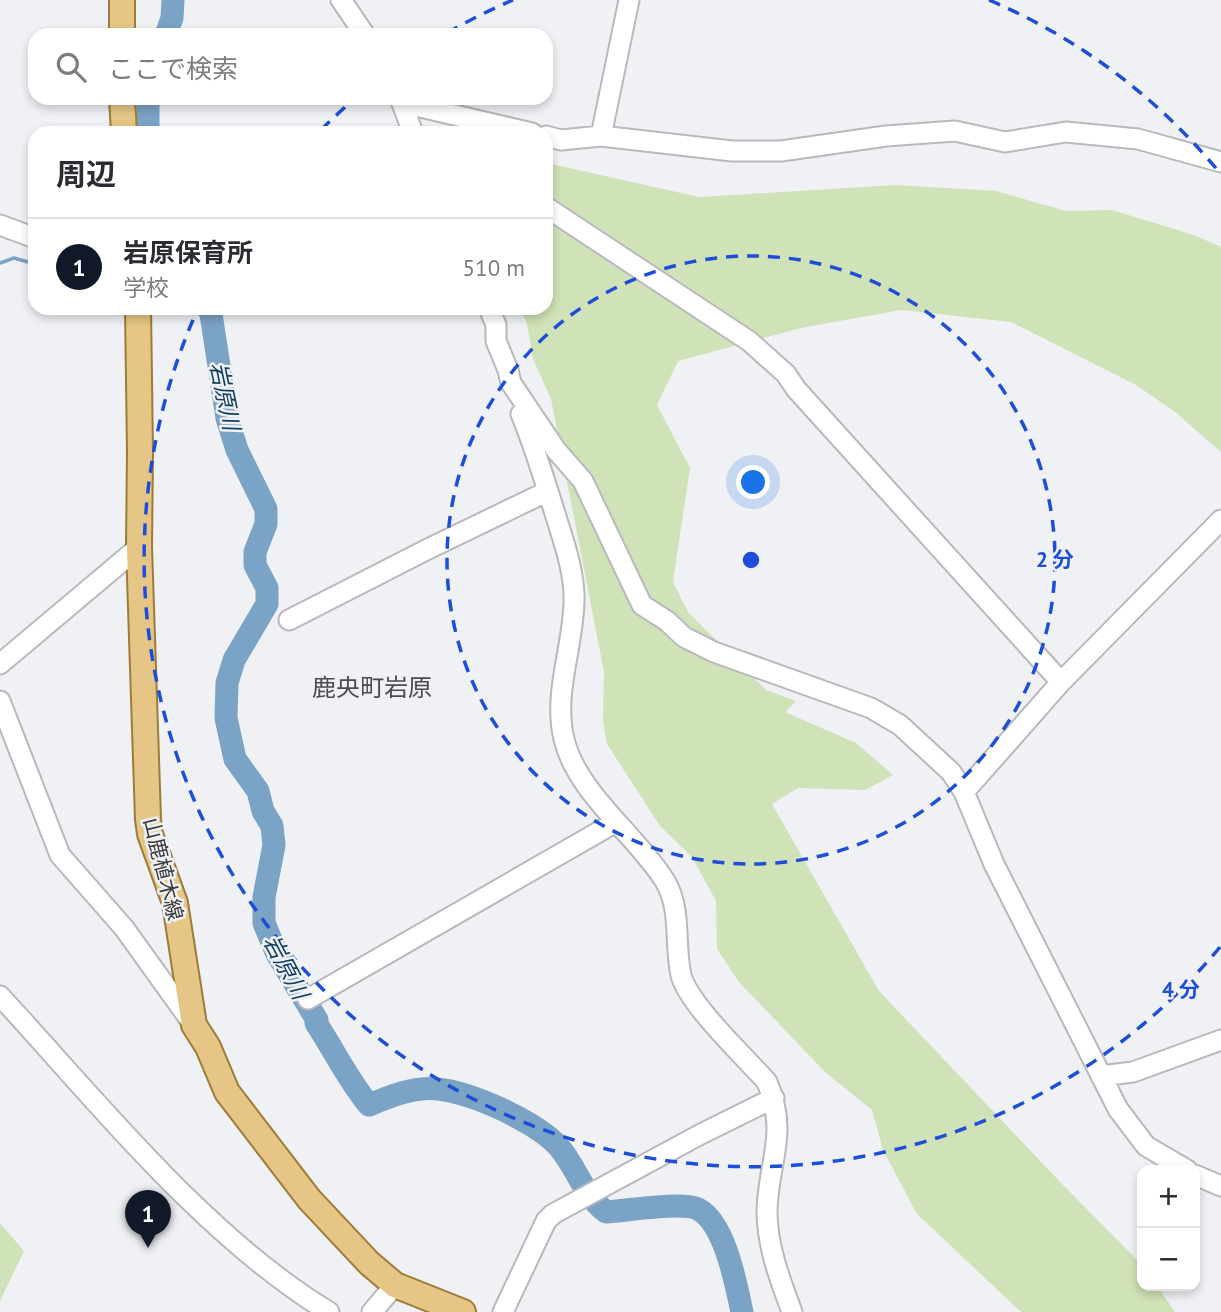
<!DOCTYPE html>
<html lang="ja">
<head>
<meta charset="utf-8">
<style>
	:root { --surface:#fff; --page:#f7f7f7; --text:#2b2b33; --muted:#7c7c81; --line:#e1e1e2; --accent:#111827 }
	body { margin:0; font-family:"PT Sans","Noto Sans JP",sans-serif; background:var(--page); color:var(--text) }
	.controls { position:absolute; right:21px; bottom:21px; display:grid; overflow:hidden; border-radius:14px; box-shadow:0 4px 10px #0003 }
	.controls button { width:63px; height:63px; display:grid; place-items:center; padding:0; border:0; border-bottom:2px solid var(--line); background:var(--surface); color:var(--text); font:35px sans-serif }
	.you { position:absolute; left:754px; top:483px; width:24px; height:24px; margin:-18px; border:5px solid #fff; border-radius:50%; background:#1a73e8; box-shadow:0 0 0 10px #1a73e833 }
	.badge { display:grid; place-items:center; width:46px; height:46px; border-radius:50%; background:var(--accent); color:#fff; font-size:23px; font-weight:700 }
	.pin { position:absolute; translate:-50% -58px; filter:drop-shadow(0 2px 4px #0008) }
	.pin::after { content:''; position:absolute; top:37px; width:24px; height:21px; background:inherit; clip-path:polygon(0 0,100% 0,50% 100%) }
	.list { margin:0; padding:0; list-style:none }
	h2 { display:flex; justify-content:space-between; align-items:center; height:91px; margin:0; padding:0 28px; font-size:30px }
	h2 small { font-size:23px; font-weight:400; color:var(--muted) }
	.list li { display:grid; grid-template-columns:46px 1fr auto; gap:21px; align-items:center; box-sizing:border-box; height:98px; padding:0 28px; border-top:2px solid var(--line) }
	.list b { display:block; font-size:26px; white-space:nowrap }
	.list p { margin:0; font-size:23px; white-space:nowrap; color:var(--muted) }
	.list em { font-size:23px; font-style:normal; color:var(--muted) }
	.icon { flex:none; width:38px; height:38px; fill:none; stroke:currentColor; stroke-width:2; stroke-linecap:round; stroke-linejoin:round }
	.map { position:relative; flex:none; width:1221px; height:1312px; overflow:hidden }
	.search { position:absolute; background:var(--surface); box-shadow:0 4px 10px #0003; left:28px; top:28px; width:525px; height:77px; display:flex; align-items:center; gap:18px; box-sizing:border-box; padding:0 24px; border-radius:21px; color:var(--muted); font-size:26px }
	.panel { position:absolute; background:var(--surface); box-shadow:0 4px 10px #0003; left:28px; top:126px; width:525px; height:189px; border-radius:21px }
	.map>svg:first-child { display:block }
	.green { fill:#d0e2b7 }
	.lines { fill:none; stroke-linecap:round; stroke-linejoin:round }
	.stream { stroke:#7ba3c5; stroke-width:3.5 }
	.river { stroke:#7ba3c5; stroke-width:23 }
	.minor-casing { stroke:#b8b9bc; stroke-width:23 }
	.major-casing { stroke:#9e7c38; stroke-width:28 }
	.minor { stroke:#fff; stroke-width:19 }
	.major { stroke:#e5c687; stroke-width:24 }
	.ring { fill:none; stroke:#1d4ed8; stroke-width:3.5; stroke-dasharray:12 9 }
	.labels { text-anchor:middle; stroke-width:5; stroke-linejoin:round; paint-order:stroke }
	.street-label { font-size:21px; fill:#3a3a3b; stroke:#f0f1f4 }
	.water-label { font-size:23px; font-style:italic; fill:#113f61; stroke:#f0f1f4 }
	.quarter-label { font-size:24px; fill:#4a4b4d; stroke:#f0f1f4 }
	.centre { fill:#1d4ed8; stroke:#f0f1f4; stroke-width:3.5 }
	.ring-label { font-size:21px; text-anchor:middle; font-weight:bold; fill:#1d4ed8; stroke:#f0f1f4; stroke-width:5; stroke-linejoin:round; paint-order:stroke }
</style>
</head>
<body>
<div class="map">
<svg width="1221" height="1312" viewBox="0 0 1221 1312">
	<rect width="100%" height="100%" fill="#f0f1f4"/>
	<path class="green" d="M551,164L699,197L895,185L996,191L1066,211L1112,210L1194,235L1221,247V452L1175,412L1136,385L1011,322L901,310L801,328L678,361L657,405L690,468L673,582L688,612L766,690L796,701L785,712L856,743L893,775L865,790L798,788L772,804L879,991L1063,1185L1142,1265V1286H1157L1175,1312H1021L917,1214L883,1150L872,1110L825,1072L739,982L717,949L716,901L692,857L660,826L607,744L603,721L604,672L551,399L533,359L527,324L520,308H546V167Z
		M0,1223L24,1251L0,1301Z"/>
	<g class="lines">
		<path class="stream" d="M0,263L14,258L35,264"/>
		<path class="river" d="M166,35L172,18L173,0
			M148,98V133
			M208,308L211,314L227,418L237,450L266,509V524L255,552V565L267,588V604L234,660L227,683L226,718L235,759L258,791L263,811L272,826L274,845L264,897V923L277,954L317,1020L316,1023C334,1050 348,1080 369,1105C386,1098 403,1091 421,1089C457,1084 535,1120 559,1147C577,1168 582,1193 606,1212C626,1211 681,1201 698,1209C725,1223 736,1284 742,1312"/>
		<defs>
			<path id="minor" d="M341,0L365,35
				M400,98L413,133
				M403,103L532,133
				M546,136L561,140L601,136L732,151H781L886,136L955,131L1005,142L1066,132L1138,139L1221,162
				M601,136L629,0
				M546,207L749,341L786,374L796,389L1061,682
				M0,225L35,238
				M489,308L496,325V341L508,370L511,383L556,450L583,481L642,605L667,621L684,637L714,652L871,708L900,725L951,772L964,792L994,864L1118,1109L1146,1146L1187,1170
				M521,414C535,448 546,484 557,520C565,545 575,575 574,602C573,648 553,694 564,739C576,792 638,837 665,881C682,909 674,945 681,975C688,1004 746,1058 767,1082C789,1135 768,1161 767,1211C767,1246 780,1280 792,1312
				M289,620L428,549L548,491
				M0,664L139,547
				M0,701L60,855L124,928L193,1024
				M964,792L1061,682L1221,520
				M0,996C98,1102 205,1237 329,1312
				M308,999L616,822
				M1101,1076L1133,1072L1221,1040
				M1195,1175L1221,1186
				M372,1312L395,1285
				M503,1312L546,1221L553,1214L701,1134L774,1098"/>
			<path id="major" d="M122,35V0
				M122,98L124,133
				M138,308L140,452L139,547L148,819L150,834L175,903L194,1025L208,1047L227,1092L309,1199L369,1263L395,1285L463,1312"/>
		</defs>
		<use href="#minor" class="minor-casing"/>
		<use href="#major" class="major-casing"/>
		<use href="#minor" class="minor"/>
		<use href="#major" class="major"/>
	</g>
	<g class="ring">
		<circle cx="751" cy="560" r="304"/>
		<path d="M1220 947A608 608 0 0 1 196 313M321 130A608 608 0 0 1 352 101M447 33A608 608 0 0 1 513 0M989 0A608 608 0 0 1 1220 173"/>
	</g>
	<g class="labels">
		<g class="street-label">
			<text transform="translate(163 869) rotate(76)" y="7">山鹿植木線</text>
		</g>
		<g class="water-label">
			<text transform="translate(225 396) rotate(78)" y="8">岩原川</text>
			<text transform="translate(286 967) rotate(62)" y="8">岩原川</text>
		</g>
		<g class="quarter-label">
			<text x="372" y="696">鹿央町岩原</text>
		</g>
	</g>
	<circle cx="751" cy="560" r="10" class="centre"/>
	<g class="ring-label">
		<text x="1055" y="567">2 分</text>
		<text x="1181" y="997">4 分</text>
	</g>
</svg>
<div class="controls">
<button>+</button>
<button>−</button>
</div>
<div class="you"></div>
<div class="pin badge" style="left:148px;top:1248px">1</div>
<div class="search"><svg class="icon" aria-label="search" viewBox="0 0 24 24"><circle cx="10" cy="10" r="6"/><path d="M15 15l6 6"/></svg>ここで検索</div>
<section class="panel">
<h2>周辺<small></small></h2>
<ul class="list">
<li><span class="badge">1</span><div><b>岩原保育所</b><p>学校</p></div><em>510 m</em></li>
</ul>
</section>
</div>
</body>
</html>
